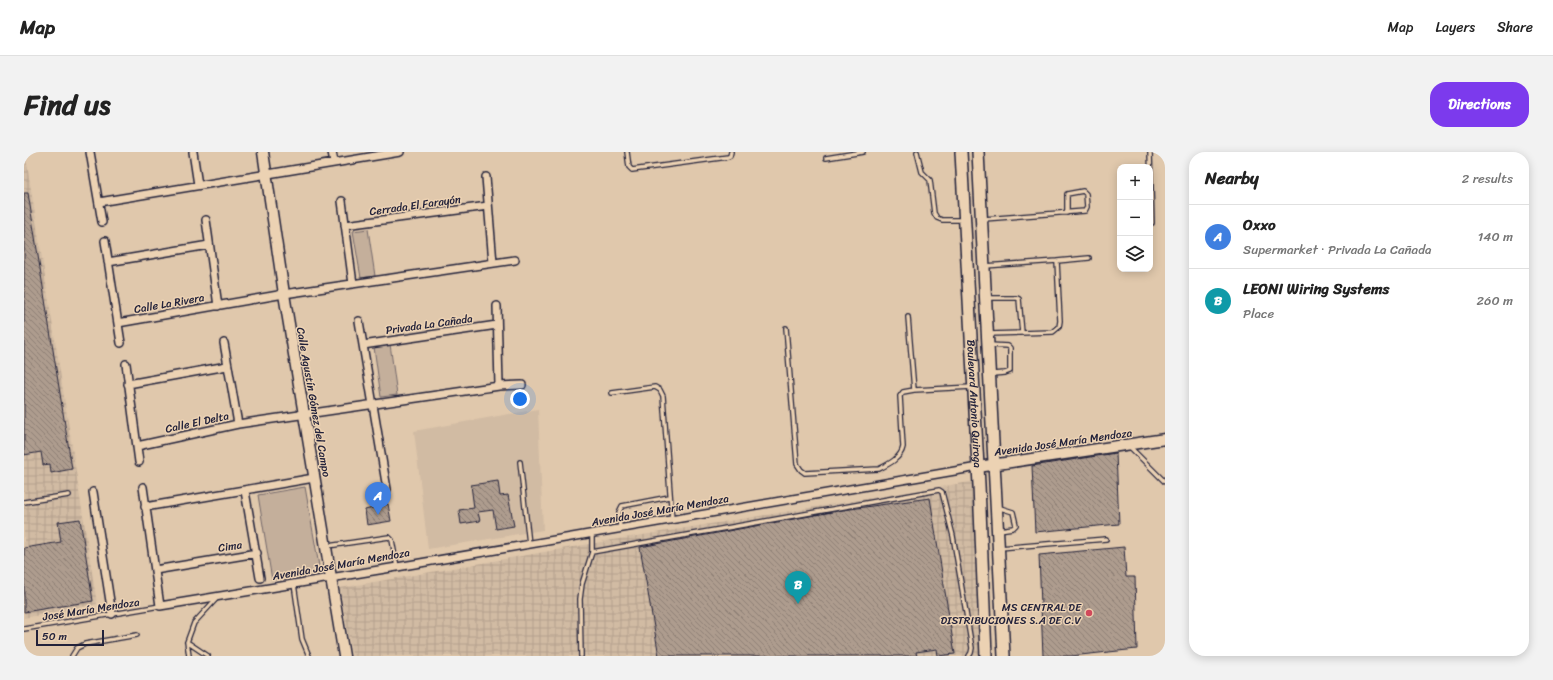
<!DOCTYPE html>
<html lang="en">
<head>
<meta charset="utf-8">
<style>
	:root { --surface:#fff; --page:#f2f2f2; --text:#222; --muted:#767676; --line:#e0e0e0; --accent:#7c3aed }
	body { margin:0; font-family:Sriracha,sans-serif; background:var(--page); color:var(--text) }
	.controls { position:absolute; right:12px; top:12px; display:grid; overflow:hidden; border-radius:8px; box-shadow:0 2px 10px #0003 }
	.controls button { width:36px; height:36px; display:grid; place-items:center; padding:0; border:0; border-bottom:1px solid var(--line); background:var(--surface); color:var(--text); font:20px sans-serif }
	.scale { position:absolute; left:12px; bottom:10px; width:68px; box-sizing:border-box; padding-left:4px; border:2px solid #22223b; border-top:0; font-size:11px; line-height:14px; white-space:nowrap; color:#22223b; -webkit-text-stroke:3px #ecd2b3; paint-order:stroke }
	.you { position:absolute; left:496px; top:247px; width:14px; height:14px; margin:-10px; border:3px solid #fff; border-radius:50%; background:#1a73e8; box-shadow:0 0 0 6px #1a73e833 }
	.badge { display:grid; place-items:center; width:26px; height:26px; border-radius:50%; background:var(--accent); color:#fff; font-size:13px; font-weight:700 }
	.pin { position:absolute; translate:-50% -33px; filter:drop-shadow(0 1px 2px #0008) }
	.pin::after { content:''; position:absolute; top:21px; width:14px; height:12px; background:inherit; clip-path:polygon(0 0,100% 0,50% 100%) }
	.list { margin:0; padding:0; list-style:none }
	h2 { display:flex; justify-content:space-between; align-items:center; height:52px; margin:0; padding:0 16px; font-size:17px }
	h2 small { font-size:13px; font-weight:400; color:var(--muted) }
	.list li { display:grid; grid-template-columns:26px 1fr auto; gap:12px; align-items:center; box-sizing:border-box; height:64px; padding:0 16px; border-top:1px solid var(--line) }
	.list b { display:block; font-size:15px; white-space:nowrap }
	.list p { margin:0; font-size:13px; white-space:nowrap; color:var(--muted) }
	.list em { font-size:13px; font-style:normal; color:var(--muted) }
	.icon { flex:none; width:22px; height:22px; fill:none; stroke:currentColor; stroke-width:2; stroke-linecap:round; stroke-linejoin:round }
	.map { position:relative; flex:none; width:1141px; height:504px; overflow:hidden; border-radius:16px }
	header { display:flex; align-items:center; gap:24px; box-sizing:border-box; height:56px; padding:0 20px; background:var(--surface); border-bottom:1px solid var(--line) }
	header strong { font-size:19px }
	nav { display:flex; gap:22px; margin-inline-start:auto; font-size:14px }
	.intro { display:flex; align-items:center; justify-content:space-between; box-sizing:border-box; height:96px; padding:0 24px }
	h1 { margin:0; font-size:28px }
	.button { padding:10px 18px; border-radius:16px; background:var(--accent); color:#fff; font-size:14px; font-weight:700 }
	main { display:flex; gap:24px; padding:0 24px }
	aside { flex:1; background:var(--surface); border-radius:16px; box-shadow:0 2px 10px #0003 }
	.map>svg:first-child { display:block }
	.built { fill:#d1bba3 }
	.industrial { fill:url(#industrial-grid) }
	.green { fill:#c4af9b; stroke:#73686b }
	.building { fill:url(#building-back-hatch); stroke:#22223b }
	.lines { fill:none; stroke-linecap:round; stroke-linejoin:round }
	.lane-casing { stroke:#22223b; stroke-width:6 }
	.street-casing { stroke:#22223b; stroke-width:10 }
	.secondary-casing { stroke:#22223b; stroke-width:13 }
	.primary-casing { stroke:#22223b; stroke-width:14 }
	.lane { stroke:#ecd2b3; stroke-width:3.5 }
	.street { stroke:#ecd2b3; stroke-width:7 }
	.secondary { stroke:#ecd2b3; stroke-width:10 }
	.primary { stroke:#ecd2b3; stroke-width:11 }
	.poi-dot { fill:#d1495b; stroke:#ecd2b3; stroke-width:1.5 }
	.labels { text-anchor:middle; stroke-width:3; stroke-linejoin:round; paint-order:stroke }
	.street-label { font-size:11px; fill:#22223b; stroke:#ecd2b3 }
	.poi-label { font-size:11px; fill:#22223b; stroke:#ecd2b3; text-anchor:end }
</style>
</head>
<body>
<header>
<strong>Map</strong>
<nav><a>Map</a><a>Layers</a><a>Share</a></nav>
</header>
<div class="intro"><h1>Find us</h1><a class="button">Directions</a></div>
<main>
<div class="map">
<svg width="1141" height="504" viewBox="0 0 1141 504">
	<defs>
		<pattern id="industrial-grid" width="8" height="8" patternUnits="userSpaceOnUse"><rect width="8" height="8" fill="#d1bba3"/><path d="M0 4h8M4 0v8" fill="none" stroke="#b3a08d"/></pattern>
		<pattern id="building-back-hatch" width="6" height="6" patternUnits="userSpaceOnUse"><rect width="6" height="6" fill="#ae9c8e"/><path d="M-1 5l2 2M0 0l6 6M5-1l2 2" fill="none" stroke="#8d7f75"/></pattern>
	</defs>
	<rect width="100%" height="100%" fill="#e0c8ac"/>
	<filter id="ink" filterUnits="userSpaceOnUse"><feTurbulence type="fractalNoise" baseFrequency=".025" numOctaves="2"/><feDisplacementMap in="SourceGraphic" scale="8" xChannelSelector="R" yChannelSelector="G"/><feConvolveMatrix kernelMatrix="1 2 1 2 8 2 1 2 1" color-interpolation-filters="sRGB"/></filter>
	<g filter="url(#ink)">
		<path class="built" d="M514,257L519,378L404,397L390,279Z"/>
		<path class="industrial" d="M0,0H1L73,452L0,466Z
			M952,329L957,504H328L316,436L594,387Z"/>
		<path class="green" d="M344,77L351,124L337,126L329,79Z
			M366,192L373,243L357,245L350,195Z
			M281,335L295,414L290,420L248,428L234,343Z"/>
		<path class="building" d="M0,41H4L48,317L27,321L26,312L19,313L17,300L0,303Z
			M1092,301L1095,372L1011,380L1008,314Z
			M474,329L476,344L484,343L490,374L472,377L469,358L454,360L456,369L437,372L435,358L450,356L447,333Z
			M906,346L931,502L914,504L913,497L892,500L893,504H635L616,395L819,358Z
			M364,352L367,369L343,373L341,358Z
			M56,367L69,449L0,460V396L37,390L34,370Z
			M1100,395L1102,425H1111L1113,497L1047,504H1019L1015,403Z"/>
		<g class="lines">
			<defs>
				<path id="lane" d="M603,0L605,15L608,18L704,5L706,4L707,0
					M893,0L898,20L906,28L910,61L913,66L918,68H939
					M1126,0L1128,71
					M802,6L839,0
					M960,67L1061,59L1063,55L1062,42L1059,39L1043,42V61
					M1033,109L1065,106
					M961,114L1033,109L1036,169L1035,175L1029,180L965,182
					M963,146H993L995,147L998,181
					M884,165L890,238L948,235
					M762,176L773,312L777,318L781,321L855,317C865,312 877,306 879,295L876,244L879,240L890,238
					M965,193L984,194L986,196V219L981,221L968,222
					M588,241L631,235L636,238L639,244L648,368
					M1105,294L1141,330
					M496,310L505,392
					M0,350L45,343
					M973,355L989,360L992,373L989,376L975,378
					M596,377L595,360L598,354L645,345
					M304,394L365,385L368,388L373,415
					M976,396L1082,387
					M568,400L915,338L918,340L929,384L948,496L947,501L945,504
					M270,432L278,487L285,504
					M0,477L136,454
					M163,490L184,504
					M48,504L53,496L61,492L113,483
					M165,504L163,490L170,471L193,446
					M557,504L556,447L558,432L568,400V382"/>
				<path id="street" d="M66,0L78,70
					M169,0L174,33
					M308,0L310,10
					M462,25L469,111
					M318,49L329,132
					M75,50L376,0
					M182,68L194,154
					M321,73L464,54
					M81,89L97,191
					M84,110L185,93
					M473,154L475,234
					M335,169L363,337
					M94,171L260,142L491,108
					M200,191L214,272
					M339,193L473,173
					M102,212L115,310
					M104,232L203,214
					M113,294L214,272L475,234L498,233
					M119,335L136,454L373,415L954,315
					M221,339L236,426
					M69,340L88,462
					M121,355L290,326
					M131,418L233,401"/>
				<path id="secondary" d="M239,0L260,142L320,504
					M954,315L1141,287"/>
				<g id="primary">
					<path id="s1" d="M937,0L955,333L962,504"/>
					<path d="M954,0L980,504"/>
				</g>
			</defs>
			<use href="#lane" class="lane-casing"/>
			<use href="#street" class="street-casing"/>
			<use href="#secondary" class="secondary-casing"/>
			<use href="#primary" class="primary-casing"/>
			<use href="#lane" class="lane"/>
			<use href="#street" class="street"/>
			<use href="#secondary" class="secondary"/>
			<use href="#primary" class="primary"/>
		</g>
	</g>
	<circle class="poi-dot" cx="1065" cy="461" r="4"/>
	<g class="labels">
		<g class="street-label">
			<text transform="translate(391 53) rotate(-8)" y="4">Cerrada El Farayón</text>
			<text transform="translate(145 151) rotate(-10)" y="4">Calle La Rivera</text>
			<text transform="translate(405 172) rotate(-8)" y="4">Privada La Cañada</text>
			<text transform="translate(290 250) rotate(80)" y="4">Calle Agustín Gómez del Campo</text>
			<text dy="4" stroke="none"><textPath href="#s1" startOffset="252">Boulevard Antonio Quiroga</textPath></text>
			<text transform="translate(173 270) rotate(-12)" y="4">Calle El Delta</text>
			<text transform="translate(1039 290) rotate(-8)" y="4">Avenida José María Mendoza</text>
			<text transform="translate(636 358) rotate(-10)" y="4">Avenida José María Mendoza</text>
			<text transform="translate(206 394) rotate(-9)" y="4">Cima</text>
			<text transform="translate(317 412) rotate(-10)" y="4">Avenida José María Mendoza</text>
			<text transform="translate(67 457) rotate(-9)" y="4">José María Mendoza</text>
		</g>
		<g class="poi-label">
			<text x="1057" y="459">MS CENTRAL DE<tspan x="1057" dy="13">DISTRIBUCIONES S.A DE C.V</tspan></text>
		</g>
	</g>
</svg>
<div class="controls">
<button>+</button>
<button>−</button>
<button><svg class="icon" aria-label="layers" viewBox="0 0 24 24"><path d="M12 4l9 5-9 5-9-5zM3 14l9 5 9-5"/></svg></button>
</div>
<div class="scale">50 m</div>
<div class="you"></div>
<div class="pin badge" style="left:354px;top:363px;background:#3f7fe0">A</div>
<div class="pin badge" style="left:774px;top:452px;background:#0f9aa8">B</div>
</div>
<aside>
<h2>Nearby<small>2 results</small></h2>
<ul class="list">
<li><span class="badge" style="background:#3f7fe0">A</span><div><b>Oxxo</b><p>Supermarket · Privada La Cañada</p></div><em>140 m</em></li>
<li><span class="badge" style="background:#0f9aa8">B</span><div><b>LEONI Wiring Systems</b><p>Place</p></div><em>260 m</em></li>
</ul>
</aside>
</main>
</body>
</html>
